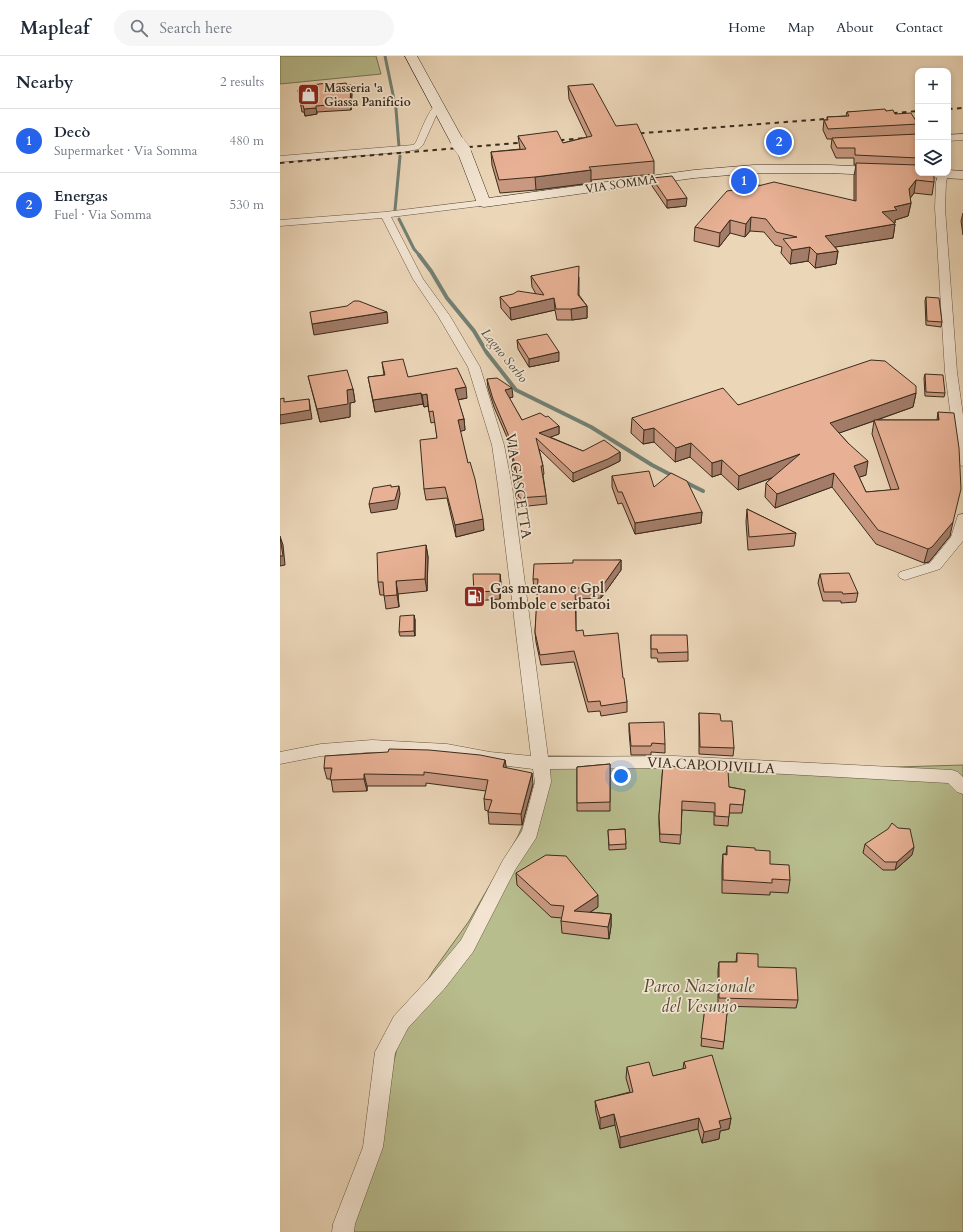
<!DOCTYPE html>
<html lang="en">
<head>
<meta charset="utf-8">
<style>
	:root { --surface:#fff; --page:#f6f6f7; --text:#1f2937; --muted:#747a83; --line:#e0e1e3; --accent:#2563eb }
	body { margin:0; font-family:Cardo,serif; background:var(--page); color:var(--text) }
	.controls { position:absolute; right:12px; top:12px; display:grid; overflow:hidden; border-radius:8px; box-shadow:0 2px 6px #0003 }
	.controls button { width:36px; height:36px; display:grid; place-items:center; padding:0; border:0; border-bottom:1px solid var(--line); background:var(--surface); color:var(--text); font:20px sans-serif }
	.you { position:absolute; left:341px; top:720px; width:14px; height:14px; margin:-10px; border:3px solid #fff; border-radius:50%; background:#1a73e8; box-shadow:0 0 0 6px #1a73e833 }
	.badge { display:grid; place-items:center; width:26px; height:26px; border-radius:50%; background:var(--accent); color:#fff; font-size:13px; font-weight:700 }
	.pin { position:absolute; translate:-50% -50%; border:2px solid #fff; box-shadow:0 1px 4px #0006 }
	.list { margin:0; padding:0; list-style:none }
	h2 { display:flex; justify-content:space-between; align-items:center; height:52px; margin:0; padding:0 16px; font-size:17px }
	h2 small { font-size:13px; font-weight:400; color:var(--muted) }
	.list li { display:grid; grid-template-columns:26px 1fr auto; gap:12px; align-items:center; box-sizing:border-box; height:64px; padding:0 16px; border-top:1px solid var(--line) }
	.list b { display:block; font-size:15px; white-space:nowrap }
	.list p { margin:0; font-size:13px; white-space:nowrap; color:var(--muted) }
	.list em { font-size:13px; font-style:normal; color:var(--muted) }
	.icon { flex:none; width:22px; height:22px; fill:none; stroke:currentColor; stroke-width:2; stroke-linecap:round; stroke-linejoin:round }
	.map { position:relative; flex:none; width:683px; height:1176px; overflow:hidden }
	header { display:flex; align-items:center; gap:24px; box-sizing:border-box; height:56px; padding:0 20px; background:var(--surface); border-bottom:1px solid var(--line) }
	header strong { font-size:19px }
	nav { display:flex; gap:22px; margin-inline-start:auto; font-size:14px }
	.search { width:280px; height:36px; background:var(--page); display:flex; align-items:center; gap:10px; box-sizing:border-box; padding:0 14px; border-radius:22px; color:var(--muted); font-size:15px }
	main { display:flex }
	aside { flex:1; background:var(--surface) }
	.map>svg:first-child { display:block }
	.green { fill:#b8bd8e; stroke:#787454 }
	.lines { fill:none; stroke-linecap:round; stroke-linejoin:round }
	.stream-far1 { stroke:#728074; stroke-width:3 }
	.stream { stroke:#728074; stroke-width:4 }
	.minor-casing { stroke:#665642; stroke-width:1 }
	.secondary-casing { stroke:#392b1b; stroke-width:1 }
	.minor { fill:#f2e4d1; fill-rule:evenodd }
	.secondary { fill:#f2e4d1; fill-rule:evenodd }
	.rail { stroke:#392b1b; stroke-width:2; stroke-dasharray:4.5 4.5; stroke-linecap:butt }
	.secondary-bridge-casing { stroke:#392b1b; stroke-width:14; stroke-linecap:butt }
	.secondary-bridge { stroke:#f2e4d1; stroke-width:14 }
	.wall { fill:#c89880; stroke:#392b1b; fill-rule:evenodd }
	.shaded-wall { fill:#a27c68; stroke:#392b1b }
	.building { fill:#e8b195; stroke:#392b1b }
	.labels { text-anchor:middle; stroke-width:3.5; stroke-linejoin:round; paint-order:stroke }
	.far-poi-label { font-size:12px; font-weight:bold; fill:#392b1b; stroke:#f2e4d1; text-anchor:start }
	.far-street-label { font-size:12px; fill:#392b1b; stroke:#f2e4d1 }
	.far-water-label { font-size:13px; font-style:italic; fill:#514e40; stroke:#f2e4d1 }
	.street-label { font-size:14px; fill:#392b1b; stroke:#f2e4d1 }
	.poi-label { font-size:14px; font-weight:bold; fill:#392b1b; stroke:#f2e4d1; text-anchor:start }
	.near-park-label { font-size:17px; font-style:italic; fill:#524832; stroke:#f2e4d1 }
</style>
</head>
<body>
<header>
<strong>Mapleaf</strong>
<div class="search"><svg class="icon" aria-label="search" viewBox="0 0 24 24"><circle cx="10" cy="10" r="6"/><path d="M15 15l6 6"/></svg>Search here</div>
<nav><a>Home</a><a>Map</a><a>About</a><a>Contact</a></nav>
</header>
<main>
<aside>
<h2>Nearby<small>2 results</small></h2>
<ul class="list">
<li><span class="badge">1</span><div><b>Decò</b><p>Supermarket · Via Somma</p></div><em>480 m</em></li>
<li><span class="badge">2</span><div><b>Energas</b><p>Fuel · Via Somma</p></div><em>530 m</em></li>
</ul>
</aside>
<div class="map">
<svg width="683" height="1176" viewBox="0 0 683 1176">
	<rect width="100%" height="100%" fill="#ebd6b8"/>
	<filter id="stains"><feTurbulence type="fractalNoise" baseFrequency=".005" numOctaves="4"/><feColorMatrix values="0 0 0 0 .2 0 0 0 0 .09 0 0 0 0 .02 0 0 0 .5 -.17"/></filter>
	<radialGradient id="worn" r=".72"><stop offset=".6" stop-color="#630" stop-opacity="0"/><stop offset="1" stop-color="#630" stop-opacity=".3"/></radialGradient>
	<path class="green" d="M0,0H96L101,18L0,28Z
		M269,700L386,701L583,712L683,709V1176H56L102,1043L115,1001L123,964L153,915L189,865L238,780L255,740Z"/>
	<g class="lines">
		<path class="stream-far1" d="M105,0L116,53L119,91
			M115,154L120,100
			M119,163L134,193L140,200"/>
		<path class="stream" d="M139,199L151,215L167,242L194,275L207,297L236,334L311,371L372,409L395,421
			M403,425L423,435"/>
		<defs>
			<path id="minor" d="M159,47L163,50L157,58L143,89L139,93L123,96L0,106V100L133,89L136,86C141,76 149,50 159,47Z
				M683,78V84L668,85V79Z
				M659,117H667L668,119L666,126L665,152L677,316L683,359V410L678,409L677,406L665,316L655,152L656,126Z
				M204,144L208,145L209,147L208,149L111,161L143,223L170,260L200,311L224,389L232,430L268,701L394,700L672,714L678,716L683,721V738L677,736L668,727L394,712L270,713L271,726L256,782L235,814L193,896L165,932L128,972L115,997L103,1091L75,1168L74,1176H52L53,1168L83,1091L95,996L114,960L151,920L181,884L223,804L242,775L255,726L253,713L210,708L167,700L92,696L41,700L0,708V696L41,688L92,684L167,688L210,696L251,700L218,430L212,389L188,311L158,260L133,223L102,162L0,170V164L105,156Z
				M683,458V485L660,513L625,524L620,522L618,519L620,516L650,507L671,481L678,459Z"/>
			<path id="secondary" d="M125,0H137L185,87L183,90H173L171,87Z
				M184,91L189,92L191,95L209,142L414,114L474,109H549L638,113V117H668V114L683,115V123L549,117H474L414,122L204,151L199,150L197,147L177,95L179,92Z"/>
		</defs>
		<use href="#minor" class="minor-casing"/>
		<use href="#secondary" class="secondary-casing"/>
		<use href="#minor" class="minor"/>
		<use href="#secondary" class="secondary"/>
		<path class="rail" d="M668,53L683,52
			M604,58L638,55
			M351,78L558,62
			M271,85L317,81
			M0,107L249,86"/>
		<defs>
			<path id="secondary-bridge" d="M178,87L184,95"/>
		</defs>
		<use href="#secondary-bridge" class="secondary-bridge-casing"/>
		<use href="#secondary-bridge" class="secondary-bridge"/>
	</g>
	<path class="wall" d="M48,29L72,36L71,54L37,56V58L25,60L24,56H22L18,34Z
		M288,30L336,70L374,105V118L311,124V127L256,134L220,137L212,109L211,96L240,93L238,80L283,87L307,81L289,43Z
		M606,55L638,67L637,78H638V117L654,126L652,139L634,137L630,142L631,147L628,160L615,164V167H614L615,168L613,182L555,191L558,195L556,208L535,212L528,205L510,208L501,197L502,191L495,189L484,176L470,175L465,181L450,177L439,191L414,185L415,171L465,132L466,127L574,145V120L576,109H574V102H556L551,91L552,83H547L543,74L544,64H547V61L566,60L567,56Z
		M372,122L406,150L387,152L372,130Z
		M683,157V179L681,165Z
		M251,220L299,221V239L307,250V262L292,264H277L275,254L231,264L221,252L220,241L256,238L252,231Z
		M646,241L662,266L661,271L646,269L645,245Z
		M237,284L279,305L249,311L238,293Z
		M102,306L128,321L187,342L178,344L184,363L185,374L180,375L204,474L176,481L167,442L146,444L144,433L157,382L155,366L151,367L148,350L144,351L143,348L95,356L88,321L104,319Z
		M645,318L665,337L664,341L645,340L644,322Z
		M28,320L73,333L75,346L70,347V361L40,366Z
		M207,323L233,341L229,342L242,364L279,370V378L270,381L303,395L340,396V405L328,411L293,426L259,393L263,410L264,418L263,419L266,440L267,448L239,451L237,436V427L229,386L214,351L208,332Z
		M636,337L633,351L597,364H657L658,356L670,480L649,506L644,507L596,488L552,431L495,452L485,441L486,427L492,422L458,434L441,418L432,421L410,401L395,406L374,386L363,388L351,377L352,362L458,349ZM594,365L592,378L611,434L586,436L579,421L586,419L568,387L559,377Z
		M332,420L374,431L422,456L421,467L355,478L342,447L338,448L332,431Z
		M467,453L516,477L514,490L468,494L466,466Z
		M146,489L148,501L147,535L118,538L119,551L106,553L104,539H100L98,526Z
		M341,504V514L321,542L296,543V575L304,580L343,622L347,646V656L321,660L320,655L308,656L294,606L261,609L256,586L255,576L258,533H254L253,523L293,507Z
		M540,518L578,537L576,546L561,547V545H543L538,527Z
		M221,526L220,543L195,545L194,536Z
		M134,559L135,564V580H120L119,576Z
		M371,579L408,596V605L378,606L377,602H371Z
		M419,657L441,665L454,692L453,700L419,698Z
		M349,667L385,688V697L371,696V699H351L349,675Z
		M225,704L226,712L253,728L242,769L209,768L208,756V755L205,754L204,743L206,735L146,727V730H87V735L53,736L51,723H47L44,712Z
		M330,708V755H297V711Z
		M383,709L449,731L465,734L462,757H449L448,770L434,769V756L402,754L400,788L380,786L379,768V760Z
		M345,773L346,793L329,794L328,774Z
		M585,788L632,799L615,814H603L583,797Z
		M447,790L475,794L490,808L510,824L508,837L490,836V839L442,837V811L443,798H446Z
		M236,817L318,851L310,856L331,858V870L329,883L282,877L281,865L282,862L271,861L237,829Z
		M457,897L478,911L518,944L516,952L438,950V914L439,906H456Z
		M425,952L447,957L443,993L421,990Z
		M404,1006L451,1062L449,1073L440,1075L439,1083L422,1087L418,1073L340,1092L335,1069L320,1073L316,1056L315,1045L350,1036L346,1022L347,1011L373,1020L403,1013Z"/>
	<path class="shaded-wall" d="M71,29L72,36L71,54L70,47Z
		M36,52L37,58L25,60L24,53Z
		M311,114V127L256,134L255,121Z
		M636,124L634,137L627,147L629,133Z
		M407,142L406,150L387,152V144Z
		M631,147L628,160L615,164V167L600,170L602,156L614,151Z
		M471,161L470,175L465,181L466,168Z
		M450,164V177L439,191L440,177Z
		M615,168L613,182L543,193L545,180Z
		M530,191L528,205L510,208L512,194Z
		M558,195L556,208L535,212L537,198Z
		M274,242L275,254L231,264L230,252Z
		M307,250V262L292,264L291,253Z
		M107,256L108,267L34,279L32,268Z
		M279,296V305L249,311V303Z
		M186,331L187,342L176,344L175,333Z
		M232,332L233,341L226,343L225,334Z
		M73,333L75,346L70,347V361L40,366L37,353L67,334Z
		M141,337L143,348L95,356L93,344Z
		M636,337L633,351L548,381L550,367Z
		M147,338L148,350L144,351L142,339Z
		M29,343L32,363L0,368V359Z
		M184,363L185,374L179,376L178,364Z
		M279,370V378L260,385L259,377Z
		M374,372V386L363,388L364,374Z
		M411,387L410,401L395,406L396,392Z
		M340,396V405L328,411L293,426V417Z
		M520,398L519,412L458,434L459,420Z
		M442,404L441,418L432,421V407Z
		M588,405L586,419L571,424L574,410Z
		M554,417L552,431L495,452L497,438Z
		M119,430L120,438L117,453L91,457L89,448Z
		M422,456L421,467L355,478V467Z
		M203,463L204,474L176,481L175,469Z
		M673,466L670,480L649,506L644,507L648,493Z
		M0,480L3,489L5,509L0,510Z
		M146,489L148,501L147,535L145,523Z
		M341,504V514L321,542V532Z
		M220,518L221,526L220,543Z
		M116,525L118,538L119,551L117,539Z
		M134,559L135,564V580L134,575Z
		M225,704L227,715L223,711Z
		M252,717L253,728L242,769L241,758Z
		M84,718L87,730V735L84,723Z
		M634,791L632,799L615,814L617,806Z
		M318,839V851L295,866L294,855Z
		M331,858V870L329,883L328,871Z
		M334,1058L335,1069L320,1073V1062Z
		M419,1062L418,1073L340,1092V1081Z
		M451,1062L449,1073L440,1075L439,1083L422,1087L424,1076L439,1065Z"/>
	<path class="building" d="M48,27V29L66,27L67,29H71L70,47L36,50V52L24,53L23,49H21L18,34L22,33V30Z
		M313,28L336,70L357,68L374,105L309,111L311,114L255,121L219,124L211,96L246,93L238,80L277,75L283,87L312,80L288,30Z
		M605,53L606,55L613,54L615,58L631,57L638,68L548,73L544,64H548L547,61L569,60L567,56Z
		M638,78V102L575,99V92H557L552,82Z
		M576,107L638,109V117H654V126L636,124L629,133L631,147L614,151L617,154L602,156L615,168L545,180L558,195L537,198L530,191L512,194L503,183L517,181L496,176L486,163L471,161L466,168L450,164L440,177L415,171L447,135L466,132V127L478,130L494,126L576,145Z
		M392,120L407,142L387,144L372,122Z
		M299,210L298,239L307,250L291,253H276L274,242L230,252L220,241L233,238L238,235L264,239L251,220Z
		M646,241L659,242L662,266L647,265Z
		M74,245H79L107,256L32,268L30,256L67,250Z
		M267,278L279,296L249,303L237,284Z
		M123,303L128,321L177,312L186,331L175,333L184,363L178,364L188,407L190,406L195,423L203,463L175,469L165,431L144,433L140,384L157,382L153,355L149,356L147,338L142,339L141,337L93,344L88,321L105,319L102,306Z
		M591,304L605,305L636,330V337L550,367L568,387L588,405L574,410L586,436L619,433L594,364H659L658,356L674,357L679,392L681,433L673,466L652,491L648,493L598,474L554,417L497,438L486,427L520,398L459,420L442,404L432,407L411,387L396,392L374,372L364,374L352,362L443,332L458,349Z
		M67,314L73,333L67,334L68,348L37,353L28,320Z
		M645,318L663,319L665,337L646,336Z
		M217,322L232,332L225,334L242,364L260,357L266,361L268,360L279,370L259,377L303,395L324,384L340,396L328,403L293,417L256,382L263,410H261L266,440L239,442L237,427H239L228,378L213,343L207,323Z
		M4,342V346L29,343L30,354L0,359V343Z
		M369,415L374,431L391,417L407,425L422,456L355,467L342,436H338L332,420Z
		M111,429V431L119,430L115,444L89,448L93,432Z
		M467,453L516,477L469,481Z
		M0,481L3,500H0Z
		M146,489L145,523L116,525L117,539L104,540L103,526H98L97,497Z
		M293,504H341L321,532H295L296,575L303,574L304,580L338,577L343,622H344L347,646L321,650L320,645L308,646L294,595L260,599L255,576L258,523H253L254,508L293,507Z
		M569,517L578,537L563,538L562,536H544L540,518Z
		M193,518H220V535L194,536Z
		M134,559V575L119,576L120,560Z
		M371,579H407L408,596L378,597L377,593H371Z
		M419,657L440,658L441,665H452L454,692L420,691Z
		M384,666L385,688L372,687L371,690H351L349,667Z
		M109,693L149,694L200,699L225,704L223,711L252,717L241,758L208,756L212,744L204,743L208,724L144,716V719L84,718V723L50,724L52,712H44L45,700L108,696Z
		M330,708V746L297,747V711Z
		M383,709L416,713V712L448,715L449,731L465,734L463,749L450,748L449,761L435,760V747L402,745L401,779L380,778L379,760Z
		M612,767L618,772L630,773L634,791L617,806H605L585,788L608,773Z
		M345,773L346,788L329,789L328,774Z
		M447,790L475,792V794L490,795V808L509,809L510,824L492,823V827L443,824V798L447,799Z
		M266,799L286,800L318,839L294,855L331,858L328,871L281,865L284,850L271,849L236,817Z
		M457,897L478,898V911L516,912L518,944L439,942V906H457Z
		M425,952L447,957L444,986L421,982Z
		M432,999L451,1062L439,1065L441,1072L424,1076L419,1062L340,1081L334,1058L320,1062L315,1045L353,1036L347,1011L369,1006L373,1020L406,1012L404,1006Z"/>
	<defs>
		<symbol id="shop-square" viewBox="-11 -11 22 22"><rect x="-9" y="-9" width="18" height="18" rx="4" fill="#8f2418" stroke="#f2e4d1"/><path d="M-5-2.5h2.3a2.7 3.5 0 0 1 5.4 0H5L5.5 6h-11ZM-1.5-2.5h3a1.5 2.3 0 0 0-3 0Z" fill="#fff"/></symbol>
		<symbol id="fuel-square" viewBox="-11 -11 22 22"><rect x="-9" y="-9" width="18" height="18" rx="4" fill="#8f2418" stroke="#f2e4d1"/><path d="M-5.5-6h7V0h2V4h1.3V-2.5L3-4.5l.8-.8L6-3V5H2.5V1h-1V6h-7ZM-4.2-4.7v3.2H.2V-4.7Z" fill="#fff"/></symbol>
	</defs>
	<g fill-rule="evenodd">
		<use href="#shop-square" x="16" y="26" width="25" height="25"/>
		<use href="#fuel-square" x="182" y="528" width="25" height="25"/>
	</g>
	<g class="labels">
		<g class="far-poi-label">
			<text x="44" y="36">Masseria 'a<tspan x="44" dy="14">Giassa Panificio</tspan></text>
		</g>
		<g class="far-street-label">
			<text transform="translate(341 128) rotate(-8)" y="4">VIA SOMMA</text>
		</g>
		<g class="far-water-label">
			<text transform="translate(225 299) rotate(51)" y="5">Lagno Sorbo</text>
		</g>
		<g class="street-label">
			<text transform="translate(239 430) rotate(81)" y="5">VIA CASCETTA</text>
			<text transform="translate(431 709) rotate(3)" y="5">VIA CAPODIVILLA</text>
		</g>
		<g class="poi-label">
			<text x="210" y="537">Gas metano e Gpl<tspan x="210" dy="16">bombole e serbatoi</tspan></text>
		</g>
		<g class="near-park-label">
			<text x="419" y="936">Parco Nazionale<tspan x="419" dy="20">del Vesuvio</tspan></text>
		</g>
	</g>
	<rect width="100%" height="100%" filter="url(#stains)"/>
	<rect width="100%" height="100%" fill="url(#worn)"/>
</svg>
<div class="controls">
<button>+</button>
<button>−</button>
<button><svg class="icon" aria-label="layers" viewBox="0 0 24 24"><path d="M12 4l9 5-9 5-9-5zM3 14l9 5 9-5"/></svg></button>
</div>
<div class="you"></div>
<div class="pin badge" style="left:464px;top:125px">1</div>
<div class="pin badge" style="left:499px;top:86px">2</div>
</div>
</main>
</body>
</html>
